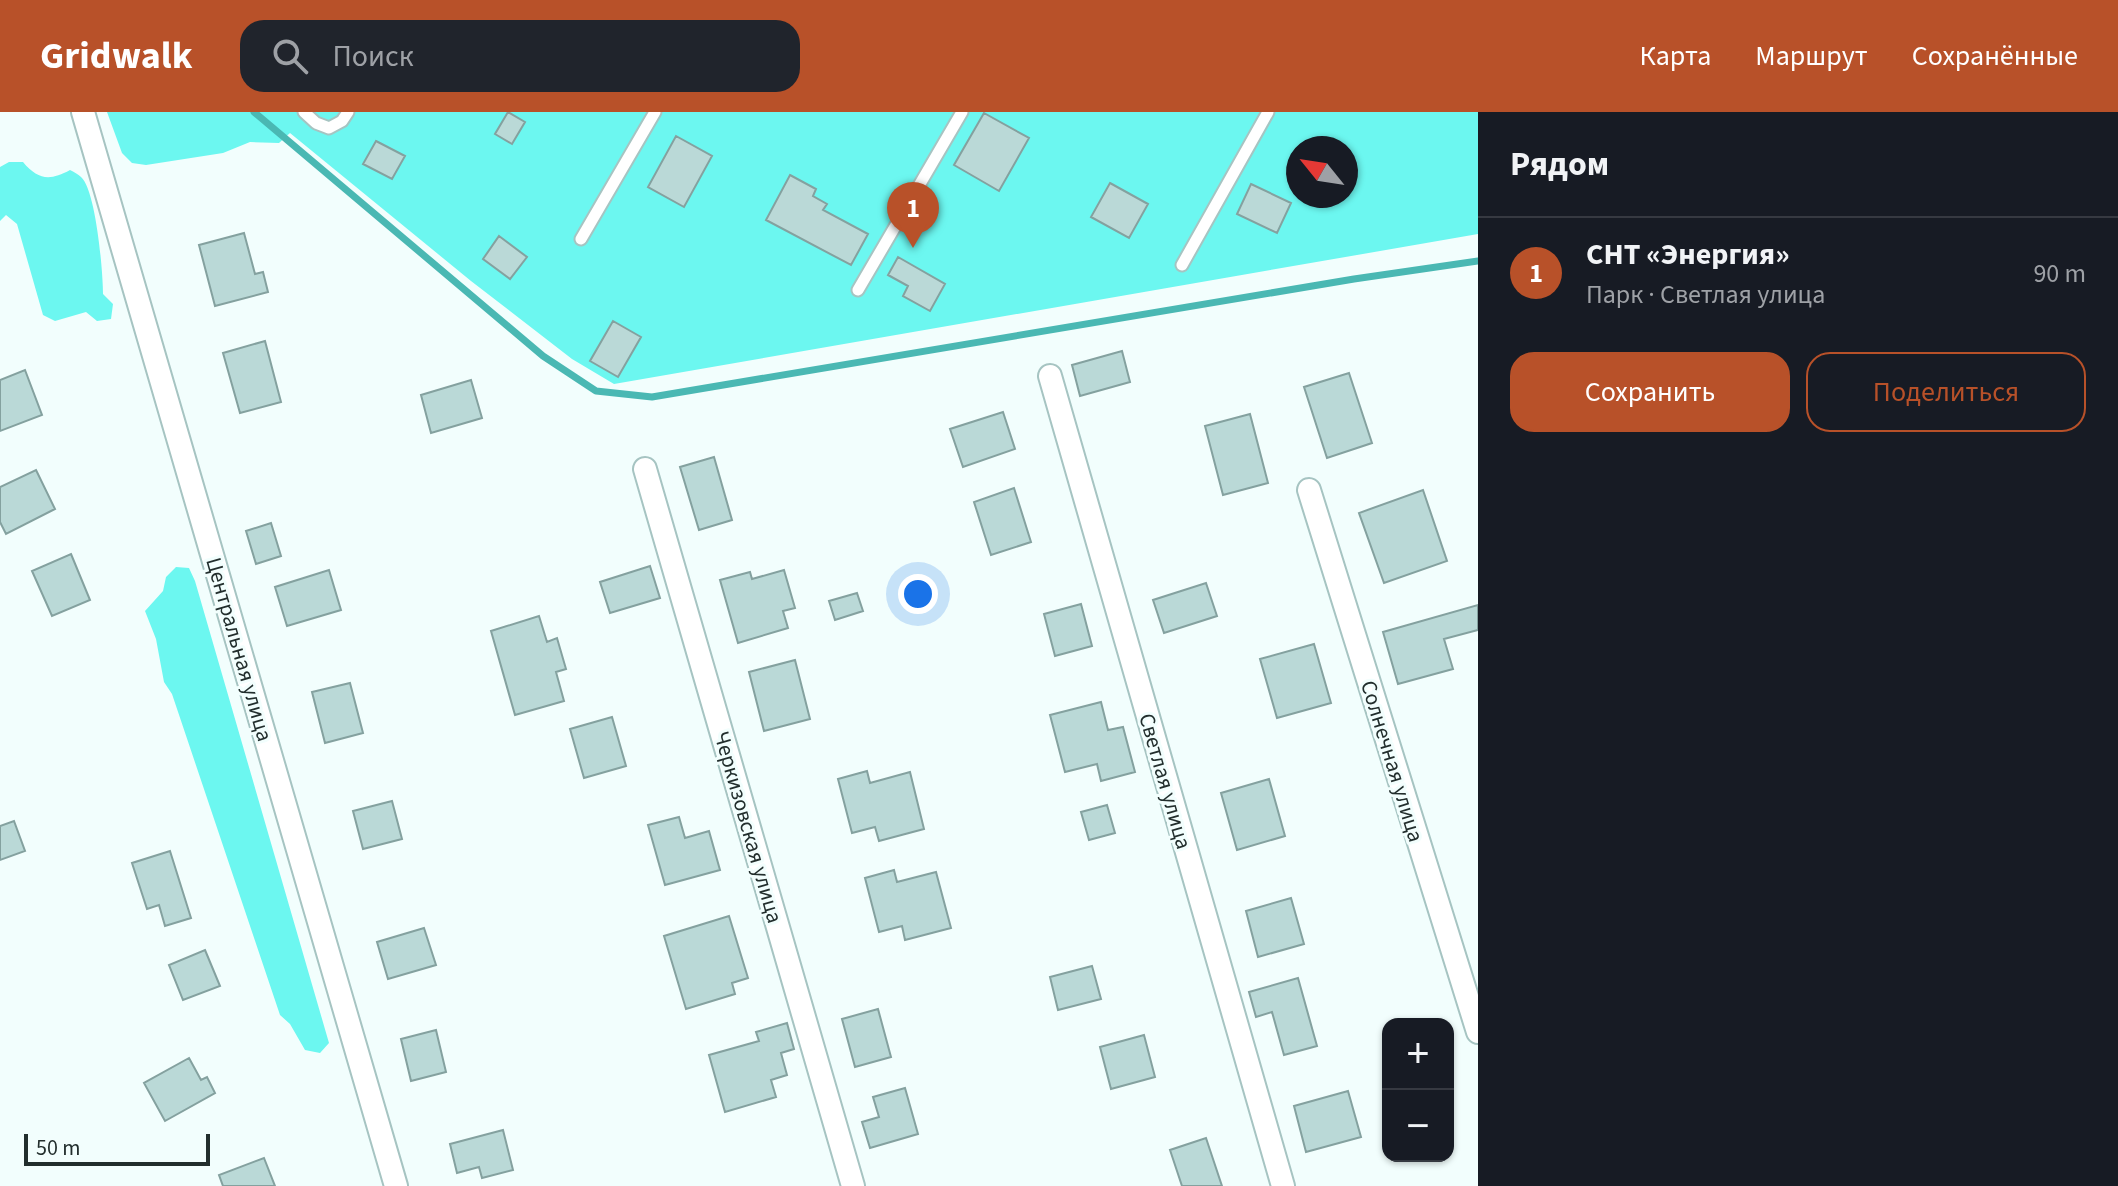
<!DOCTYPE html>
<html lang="ru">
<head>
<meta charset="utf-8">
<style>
	:root { --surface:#171b24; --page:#20242c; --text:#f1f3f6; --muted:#9ea1a6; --line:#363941; --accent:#b85129 }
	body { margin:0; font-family:"Source Sans 3",sans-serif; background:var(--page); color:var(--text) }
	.controls { position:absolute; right:24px; bottom:24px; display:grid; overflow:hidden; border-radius:16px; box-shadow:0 2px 6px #0004 }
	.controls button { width:72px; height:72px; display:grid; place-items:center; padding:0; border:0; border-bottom:2px solid var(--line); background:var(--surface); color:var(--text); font:40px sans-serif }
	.compass { position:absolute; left:1286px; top:24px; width:72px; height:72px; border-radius:50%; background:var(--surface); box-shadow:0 2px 6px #0004; rotate:300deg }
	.scale { position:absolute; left:24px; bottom:20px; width:186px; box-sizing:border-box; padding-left:8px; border:4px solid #222e2d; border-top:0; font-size:22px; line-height:28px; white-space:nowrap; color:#222e2d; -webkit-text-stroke:6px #f2fefd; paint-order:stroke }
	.you { position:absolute; left:918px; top:482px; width:28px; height:28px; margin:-20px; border:6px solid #fff; border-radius:50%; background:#1a73e8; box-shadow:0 0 0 12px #1a73e833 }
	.badge { display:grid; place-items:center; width:52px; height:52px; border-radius:50%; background:var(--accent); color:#fff; font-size:26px; font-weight:700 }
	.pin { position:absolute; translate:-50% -66px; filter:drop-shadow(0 2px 4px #0008) }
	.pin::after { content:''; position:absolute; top:42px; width:28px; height:24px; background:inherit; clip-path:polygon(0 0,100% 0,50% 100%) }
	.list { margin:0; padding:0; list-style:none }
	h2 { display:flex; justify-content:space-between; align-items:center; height:104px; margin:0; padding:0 32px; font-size:34px }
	h2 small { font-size:26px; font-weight:400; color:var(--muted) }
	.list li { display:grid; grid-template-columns:52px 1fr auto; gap:24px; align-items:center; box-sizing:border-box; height:112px; padding:0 32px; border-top:2px solid var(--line) }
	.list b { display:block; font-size:30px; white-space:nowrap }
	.list p { margin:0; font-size:26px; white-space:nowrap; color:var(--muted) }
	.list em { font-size:26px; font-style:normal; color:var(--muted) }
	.actions { display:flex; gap:16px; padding:24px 32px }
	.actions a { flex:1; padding:18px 0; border:2px solid var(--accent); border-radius:24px; text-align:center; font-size:28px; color:var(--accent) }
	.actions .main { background:var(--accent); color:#fff }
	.icon { flex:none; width:44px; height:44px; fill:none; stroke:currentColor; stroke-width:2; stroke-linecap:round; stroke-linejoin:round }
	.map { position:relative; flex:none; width:1478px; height:1074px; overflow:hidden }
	header { display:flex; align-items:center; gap:48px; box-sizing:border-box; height:112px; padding:0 40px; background:var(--accent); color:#fff }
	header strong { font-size:38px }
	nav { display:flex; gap:44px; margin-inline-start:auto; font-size:28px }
	.search { width:560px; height:72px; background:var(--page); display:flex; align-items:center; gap:20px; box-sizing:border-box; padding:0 28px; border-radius:24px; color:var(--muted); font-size:30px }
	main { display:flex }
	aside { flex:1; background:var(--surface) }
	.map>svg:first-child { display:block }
	.green { fill:#6cf7f0; fill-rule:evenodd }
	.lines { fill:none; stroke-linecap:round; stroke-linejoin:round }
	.stream { stroke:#4ab8b3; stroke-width:7 }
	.building { fill:#bad9d7; stroke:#84a19f; stroke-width:2 }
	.service-casing { stroke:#a6c4c2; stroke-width:15 }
	.minor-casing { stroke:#a6c4c2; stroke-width:26 }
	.service { stroke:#fff; stroke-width:11 }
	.minor { stroke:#fff; stroke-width:22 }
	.labels { text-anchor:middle; stroke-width:6; stroke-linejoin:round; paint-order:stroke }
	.street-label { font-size:22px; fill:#222e2d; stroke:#f2fefd }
</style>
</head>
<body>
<header>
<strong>Gridwalk</strong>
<div class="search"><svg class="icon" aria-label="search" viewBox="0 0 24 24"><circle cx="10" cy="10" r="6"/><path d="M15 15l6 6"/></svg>Поиск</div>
<nav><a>Карта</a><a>Маршрут</a><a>Сохранённые</a></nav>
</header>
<main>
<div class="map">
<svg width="1478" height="1074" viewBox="0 0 1478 1074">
	<rect width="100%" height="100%" fill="#f2fefd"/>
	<path class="green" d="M107,0H1478V122L614,272L572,247L471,169L290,21L279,31L250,30L223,41L146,53L132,51L122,41ZM1298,36H1346V84H1298Z
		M9,50H23C38,68 50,69 70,58C74,60 78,62 81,65C96,78 103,160 103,182L113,192L111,207L97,209L86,200L55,209L43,203L17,112L6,103L0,109V55Z
		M176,455L189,456L195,469L329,931L320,941L305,938L290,912L280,903L172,582L164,570L156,527L145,499L163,479L166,465Z"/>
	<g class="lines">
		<path class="stream" d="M254,0L543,244L596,279L652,285L1354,167L1478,149"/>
	</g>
	<path class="building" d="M508,0L525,10L512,32L495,22Z
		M984,1L1029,26L999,79L954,53Z
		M676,24L712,44L684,95L648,75Z
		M376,29L405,44L392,67L363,52Z
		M790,63L816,77L813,84L827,92L823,98L868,122L851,153L766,108Z
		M1110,71L1148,92L1129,126L1091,105Z
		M1251,72L1291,91L1277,121L1237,102Z
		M244,121L255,162L263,160L268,180L215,194L199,133Z
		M499,124L527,145L510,167L483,147Z
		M898,145L945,172L930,199L903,184L908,174L888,163Z
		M613,209L641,225L618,265L590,249Z
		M265,229L281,290L240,301L223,241Z
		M1122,239L1130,270L1080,284L1072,253Z
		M25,258L42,303L0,319V268Z
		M1349,261L1372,331L1327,346L1304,275Z
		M471,268L482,306L431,321L421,283Z
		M1003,300L1015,337L963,355L950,317Z
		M1250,302L1268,371L1223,383L1205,314Z
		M714,345L732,408L699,418L680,355Z
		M36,358L55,397L6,422L0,410V375Z
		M1014,376L1031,430L991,443L974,390Z
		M1423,378L1447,449L1384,471L1359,401Z
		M271,411L281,444L256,452L246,419Z
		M71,442L90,488L52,504L32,459Z
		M650,454L660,486L610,501L600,470Z
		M329,458L341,498L287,514L275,475Z
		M784,458L795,496L783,499L788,516L738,531L720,468L750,460L752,467Z
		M1206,471L1217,504L1164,521L1153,488Z
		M857,481L863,499L835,508L829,489Z
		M1081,492L1092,534L1055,544L1044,502Z
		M1478,493V518L1444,527L1453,557L1398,572L1383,520Z
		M539,504L547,530L557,526L566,557L556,560L564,589L515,603L491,519Z
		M1314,532L1331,591L1277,606L1260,547Z
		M795,548L810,607L764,619L749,560Z
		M350,571L363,621L325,631L312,580Z
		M1101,590L1108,618L1123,615L1135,660L1101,669L1097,652L1065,660L1050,603Z
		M612,605L626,654L584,666L570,617Z
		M867,659L870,671L910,660L924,717L879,729L875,715L852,721L838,667Z
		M1269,667L1285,724L1237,738L1221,681Z
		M392,689L402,727L363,737L353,699Z
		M1107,693L1115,721L1089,728L1081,700Z
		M679,705L685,726L709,719L720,758L665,773L648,713Z
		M14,709L25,739L0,748V714Z
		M170,739L191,806L165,814L159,793L147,797L132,751Z
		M894,758L897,770L936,760L951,816L905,828L902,814L879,820L865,766Z
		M1291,786L1304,832L1258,845L1246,799Z
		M729,804L748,866L732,871L735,882L686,897L664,824Z
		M424,816L436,853L388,867L377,830Z
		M205,838L220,874L183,888L169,853Z
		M1092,854L1101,887L1058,898L1050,865Z
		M1298,866L1317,934L1284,943L1272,900L1256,905L1249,880Z
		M878,897L891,945L855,955L842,907Z
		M787,911L794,937L781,941L787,963L771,968L776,985L725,1000L709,943L759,929L756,920Z
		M436,918L446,960L411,969L401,927Z
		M1144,923L1155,965L1111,977L1100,935Z
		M189,946L201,968L207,965L215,981L165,1009L144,971Z
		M905,976L918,1022L870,1036L862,1010L879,1005L873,985Z
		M1348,979L1361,1025L1306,1040L1294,994Z
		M503,1018L513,1058L482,1066L479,1055L457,1061L450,1032Z
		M1206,1026L1222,1074H1182L1170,1038Z
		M264,1046L275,1074H223L219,1063Z"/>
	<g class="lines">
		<defs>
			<path id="service" d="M304,0L316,11L329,16L342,9L348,0
				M581,127L655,0
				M1182,153L1268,0
				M858,178L962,0"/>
			<path id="minor" d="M83,0L396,1074
				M1050,264L1283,1074
				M645,357L853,1074
				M1309,378L1478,920"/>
		</defs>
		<use href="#service" class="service-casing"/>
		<use href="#minor" class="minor-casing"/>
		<use href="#service" class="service"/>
		<use href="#minor" class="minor"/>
	</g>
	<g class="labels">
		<g class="street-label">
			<text transform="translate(240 537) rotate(74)" y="8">Центральная улица</text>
			<text transform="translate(1393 649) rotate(73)" y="8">Солнечная улица</text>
			<text transform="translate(1166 669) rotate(74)" y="8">Светлая улица</text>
			<text transform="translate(749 715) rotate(74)" y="8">Черкизовская улица</text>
		</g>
	</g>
</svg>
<div class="controls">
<button>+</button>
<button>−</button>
</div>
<svg class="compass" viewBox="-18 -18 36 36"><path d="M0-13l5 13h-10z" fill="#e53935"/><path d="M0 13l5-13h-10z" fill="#9ea1a6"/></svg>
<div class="scale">50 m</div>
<div class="you"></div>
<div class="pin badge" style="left:913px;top:136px">1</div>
</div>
<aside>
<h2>Рядом<small></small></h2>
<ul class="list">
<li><span class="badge">1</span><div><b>СНТ «Энергия»</b><p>Парк · Светлая улица</p></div><em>90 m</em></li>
</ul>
<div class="actions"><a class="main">Сохранить</a><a>Поделиться</a></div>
</aside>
</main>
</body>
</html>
